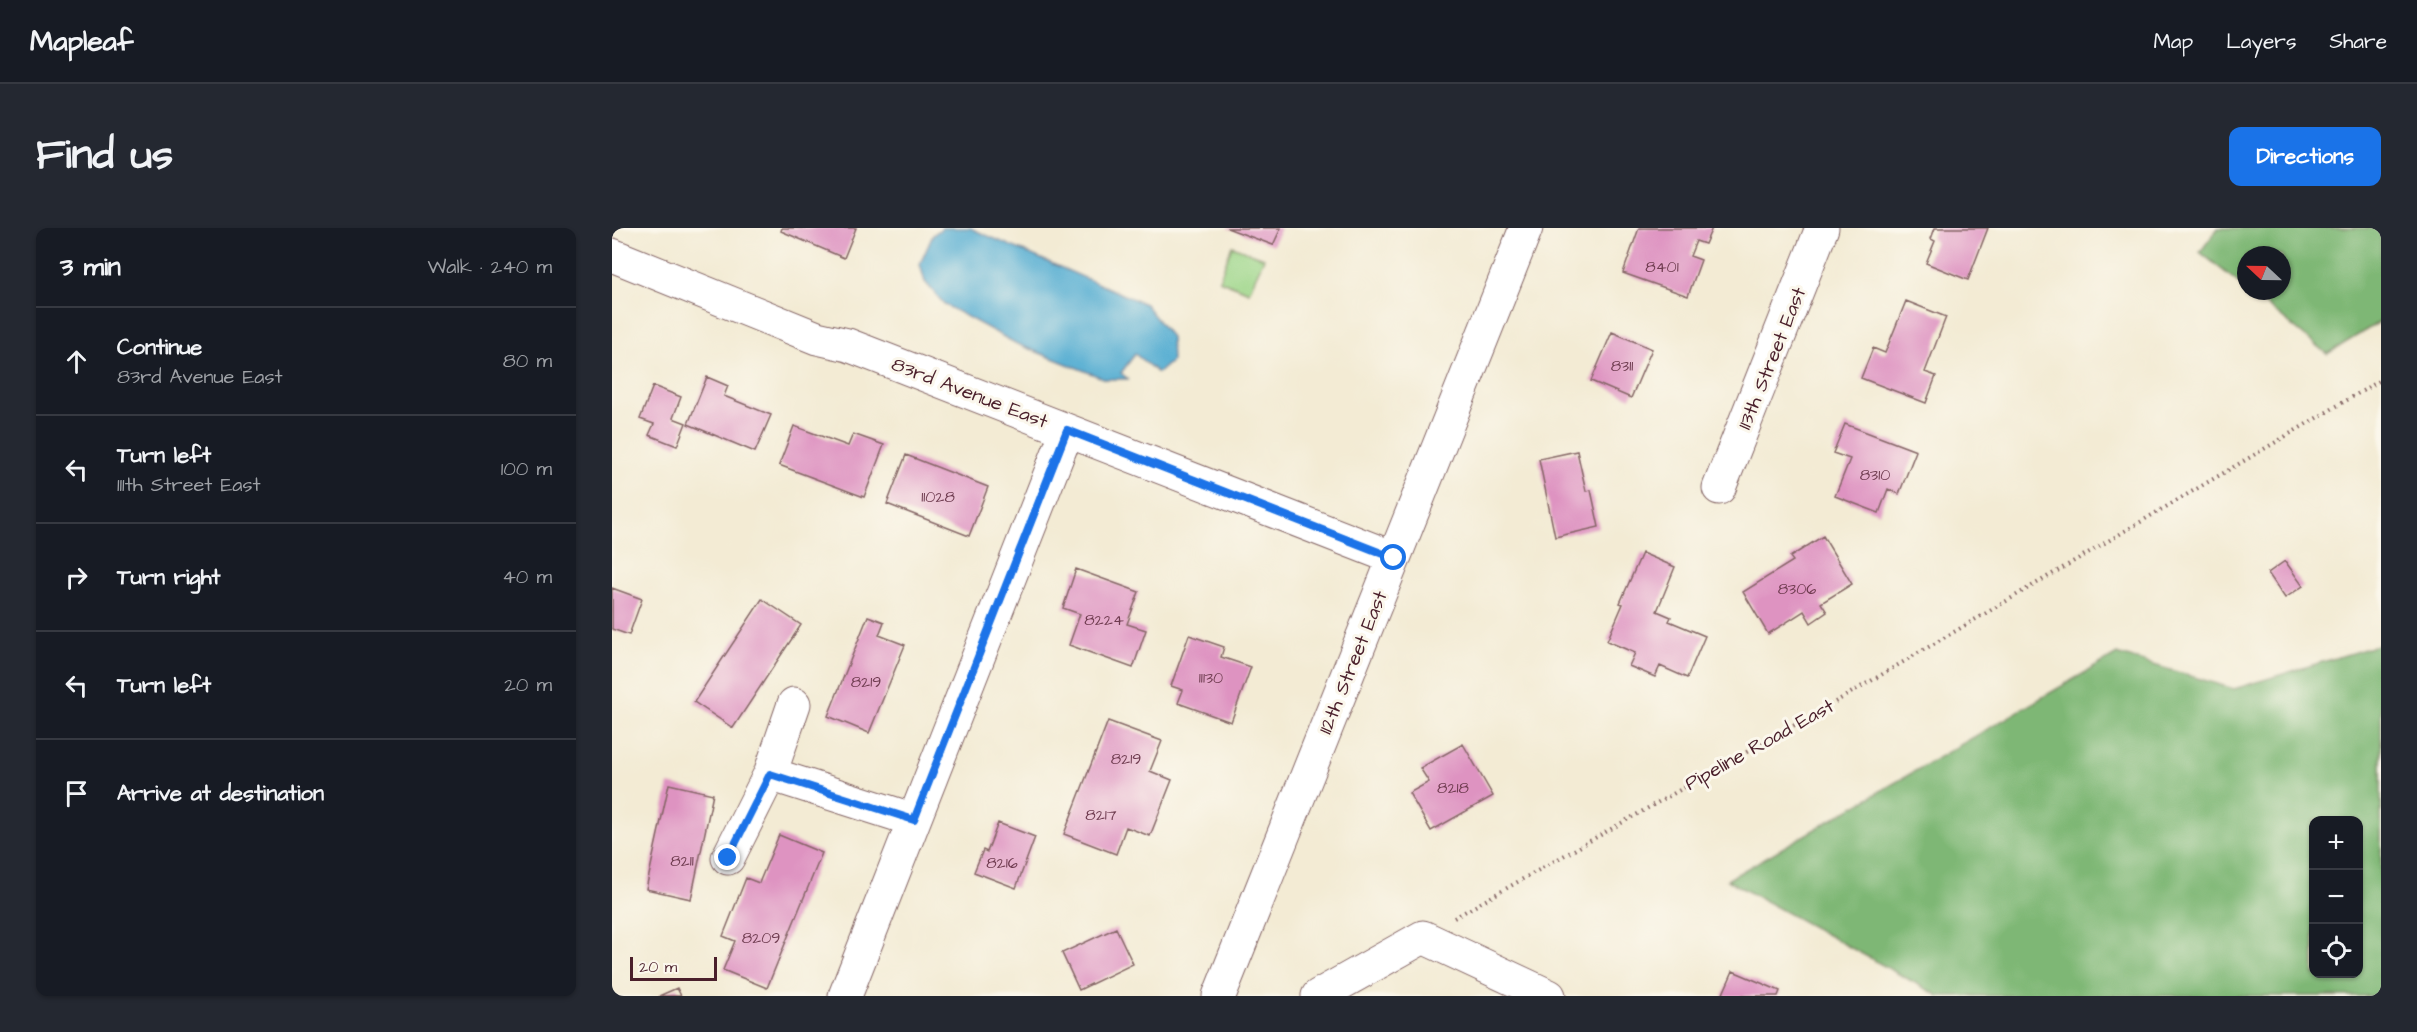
<!DOCTYPE html>
<html lang="en">
<head>
<meta charset="utf-8">
<style>
	:root { --surface:#171b24; --page:#242831; --text:#f1f3f6; --muted:#9ea1a6; --line:#363941; --accent:#1a73e8 }
	body { margin:0; font-family:"Architects Daughter",sans-serif; background:var(--page); color:var(--text) }
	.controls { position:absolute; right:18px; bottom:18px; display:grid; overflow:hidden; border-radius:12px; box-shadow:0 2px 4px #0004 }
	.controls button { width:54px; height:54px; display:grid; place-items:center; padding:0; border:0; border-bottom:2px solid var(--line); background:var(--surface); color:var(--text); font:30px sans-serif }
	.compass { position:absolute; left:1625px; top:18px; width:54px; height:54px; border-radius:50%; background:var(--surface); box-shadow:0 2px 4px #0004; rotate:292deg }
	.scale { position:absolute; left:18px; bottom:15px; width:87px; box-sizing:border-box; padding-left:6px; border:3px solid #4a1f2b; border-top:0; font-size:16px; line-height:21px; white-space:nowrap; color:#4a1f2b; -webkit-text-stroke:4px #fbf7ec; paint-order:stroke }
	.stop { position:absolute; width:18px; height:18px; margin:-14px; border:4px solid #1a73e8; border-radius:50%; background:#fff }
	.stop.end { background:#1a73e8; border-color:#fff; box-shadow:0 2px 6px #0008 }
	.list { margin:0; padding:0; list-style:none }
	h2 { display:flex; justify-content:space-between; align-items:center; height:78px; margin:0; padding:0 24px; font-size:26px }
	h2 small { font-size:20px; font-weight:400; color:var(--muted) }
	.list li { display:grid; grid-template-columns:39px 1fr auto; gap:18px; align-items:center; box-sizing:border-box; height:108px; padding:0 24px; border-top:2px solid var(--line) }
	.list b { display:block; font-size:22px; white-space:nowrap }
	.list p { margin:0; font-size:20px; white-space:nowrap; color:var(--muted) }
	.list em { font-size:20px; font-style:normal; color:var(--muted) }
	.icon { flex:none; width:33px; height:33px; fill:none; stroke:currentColor; stroke-width:2; stroke-linecap:round; stroke-linejoin:round }
	.map { position:relative; flex:none; width:1769px; height:768px; overflow:hidden; border-radius:12px }
	header { display:flex; align-items:center; gap:36px; box-sizing:border-box; height:84px; padding:0 30px; background:var(--surface); border-bottom:2px solid var(--line) }
	header strong { font-size:28px }
	nav { display:flex; gap:33px; margin-inline-start:auto; font-size:21px }
	.intro { display:flex; align-items:center; justify-content:space-between; box-sizing:border-box; height:144px; padding:0 36px }
	h1 { margin:0; font-size:42px }
	.button { padding:15px 27px; border-radius:12px; background:var(--accent); color:#fff; font-size:21px; font-weight:700 }
	main { display:flex; gap:36px; padding:0 36px }
	aside { flex:1; background:var(--surface); border-radius:12px; box-shadow:0 2px 4px #0004 }
	.map>svg:first-child { display:block }
	.green { fill:#9dd689; stroke:#747a5a; stroke-width:1.5 }
	.forest { fill:#7eb775; stroke:#646b50; stroke-width:1.5; fill-rule:evenodd }
	.water { fill:#55add2; stroke:#50667e; stroke-width:1.5 }
	.building { fill:#de93c1 }
	.lines { fill:none; stroke-linecap:round; stroke-linejoin:round }
	.street-casing { stroke:#856666; stroke-width:35 }
	.secondary-casing { stroke:#856666; stroke-width:35 }
	.path { stroke:#856666; stroke-width:4; stroke-dasharray:1.5 4.5; stroke-linecap:butt }
	.street { stroke:#fff; stroke-width:33 }
	.secondary { stroke:#fff; stroke-width:33 }
	.route { stroke:#1a73e8; stroke-width:8 }
	.labels { text-anchor:middle; stroke-width:6; stroke-linejoin:round; paint-order:stroke }
	.number-label { font-size:16px; fill:#6f3c50 }
	.street-label { font-size:20px; fill:#4a1f2b; stroke:#fbf7ec }
</style>
</head>
<body>
<header>
<strong>Mapleaf</strong>
<nav><a>Map</a><a>Layers</a><a>Share</a></nav>
</header>
<div class="intro"><h1>Find us</h1><a class="button">Directions</a></div>
<main>
<aside>
<h2>3 min<small>Walk · 240 m</small></h2>
<ul class="list">
<li><svg class="icon" aria-label="ahead" viewBox="0 0 24 24"><path d="M12 20V5M6 11l6-6 6 6"/></svg><div><b>Continue</b><p>83rd Avenue East</p></div><em>80 m</em></li>
<li><svg class="icon" aria-label="left" viewBox="0 0 24 24"><path d="M17 20v-9H6M10 6l-5 5 5 5"/></svg><div><b>Turn left</b><p>111th Street East</p></div><em>100 m</em></li>
<li><svg class="icon" aria-label="right" viewBox="0 0 24 24"><path d="M7 20v-9h11M14 6l5 5-5 5"/></svg><div><b>Turn right</b></div><em>40 m</em></li>
<li><svg class="icon" aria-label="left" viewBox="0 0 24 24"><path d="M17 20v-9H6M10 6l-5 5 5 5"/></svg><div><b>Turn left</b></div><em>20 m</em></li>
<li><svg class="icon" aria-label="arrive" viewBox="0 0 24 24"><path d="M6 21V4h12l-3 4 3 4H6"/></svg><div><b>Arrive at destination</b></div></li>
</ul>
</aside>
<div class="map">
<svg width="1769" height="768" viewBox="0 0 1769 768">
	<rect width="100%" height="100%" fill="#fbf7ec"/>
	<filter id="ink" filterUnits="userSpaceOnUse"><feTurbulence type="fractalNoise" baseFrequency=".0167" numOctaves="2"/><feDisplacementMap in="SourceGraphic" scale="12" xChannelSelector="R" yChannelSelector="G"/><feConvolveMatrix kernelMatrix="1 2 1 2 8 2 1 2 1" color-interpolation-filters="sRGB"/></filter>
	<filter id="wash" filterUnits="userSpaceOnUse"><feTurbulence type="fractalNoise" baseFrequency=".008" numOctaves="4" result="noise"/><feDisplacementMap in="SourceGraphic" scale="24" xChannelSelector="R" yChannelSelector="G"/><feGaussianBlur stdDeviation="1.35" result="paint"/><feColorMatrix in="noise" values="0 0 0 0 0 0 0 0 0 0 0 0 0 0 0 0 0 1.4 0 .05"/><feComposite in="paint" operator="in"/></filter>
	<g filter="url(#wash)">
		<rect width="100%" height="100%" fill="#f3ebd4"/>
		<path class="green" d="M620,18L652,30L637,64L607,52Z"/>
		<path class="forest" d="M1606,0H1769V93L1715,126L1637,63H1670V27H1634V61L1588,24Z
			M1769,416V768H1327L1115,652L1505,426L1622,461ZM1702,592H1746V746H1702Z"/>
		<path class="water" d="M330,0H358L533,76L559,109L560,133L546,145L523,126L509,145L516,151H493L405,116L333,77L313,54L308,36L321,7Z"/>
		<g id="blocks">
			<path class="building" d="M170,0H244L232,30L169,3Z
				M615,0H669L661,17Z
				M1027,0H1100L1093,16L1084,13L1078,28L1089,32L1076,68L1011,45Z
				M1323,0H1376L1356,52L1314,35L1323,13L1319,11Z
				M1294,73L1334,89L1313,144L1324,148L1314,175L1249,150L1261,120L1273,125Z
				M1000,104L1040,121L1019,170L979,153Z
				M95,149L116,158L112,168L159,187L143,224L76,196Z
				M41,158L69,169L61,190L74,195L65,218L37,207L42,196L28,191Z
				M1233,196L1304,223L1287,266L1276,261L1267,285L1223,268L1238,231L1221,225Z
				M182,198L236,218L241,206L272,217L252,269L167,237Z
				M965,223L974,263L979,262L987,299L943,309L927,231Z
				M294,227L376,259L357,308L275,276Z
				M1211,308L1240,356L1209,375L1215,384L1199,395L1192,383L1156,406L1131,364L1181,333L1178,329Z
				M1030,325L1063,339L1045,383L1059,389L1057,393L1093,408L1075,450L1048,438L1043,449L1017,438L1023,425L995,413L1011,376L1008,375Z
				M1673,333L1691,358L1673,370L1656,345Z
				M464,341L527,364L515,396L534,402L521,440L457,417L468,386L451,380Z
				M0,360L30,371L17,407L0,401Z
				M150,371L189,397L121,500L82,474Z
				M256,388L272,394L267,407L293,417L257,505L216,488Z
				M577,407L612,419L609,429L639,439L619,494L566,475L571,462L559,458Z
				M496,493L550,513L538,543L560,552L538,608L514,599L504,626L452,606Z
				M851,516L881,568L819,603L797,565L817,554L808,540Z
				M57,556L101,566L79,671L34,661Z
				M386,595L423,609L404,660L362,644L371,622L375,624Z
				M167,607L210,625L155,760L111,742L123,713L111,708L134,650L147,655Z
				M504,700L521,736L467,762L450,725Z
				M1121,743L1168,763L1166,768H1110Z
				M65,760L69,768H47Z"/>
		</g>
	</g>
	<g filter="url(#ink)">
		<use href="#blocks" fill-opacity="0" stroke="#856666" stroke-width="1.5"/>
		<g class="lines">
			<defs>
				<path id="street" d="M0,27L205,110L236,117L782,330
					M1107,260L1210,0
					M182,476L158,546L302,592
					M116,630L158,546
					M233,768L455,203
					M706,768L811,709L937,768"/>
				<path id="secondary" d="M607,768L914,0"/>
			</defs>
			<use href="#street" class="street-casing"/>
			<use href="#secondary" class="secondary-casing"/>
			<path class="path" d="M842,690L1230,470L1769,152"/>
			<use href="#street" class="street"/>
			<use href="#secondary" class="secondary"/>
		</g>
	</g>
	<g class="lines" filter="url(#ink)">
		<path class="route" d="M116,630L158,546L302,592L455,202L782,330"/>
	</g>
	<g class="labels">
		<g class="number-label">
			<text x="1050" y="44">8401</text>
			<text x="1010" y="143">8311</text>
			<text x="1263" y="252">8310</text>
			<text x="326" y="274">11028</text>
			<text x="1185" y="366">8306</text>
			<text x="492" y="397">8224</text>
			<text x="599" y="455">11130</text>
			<text x="254" y="459">8219</text>
			<text x="514" y="536">8219</text>
			<text x="841" y="565">8218</text>
			<text x="489" y="592">8217</text>
			<text x="70" y="638">8211</text>
			<text x="390" y="640">8216</text>
			<text x="149" y="715">8209</text>
		</g>
		<g class="street-label">
			<text transform="translate(1159 130) rotate(-68)" y="7">113th Street East</text>
			<text transform="translate(358 164) rotate(21)" y="7">83rd Avenue East</text>
			<text transform="translate(740 434) rotate(-68)" y="7">112th Street East</text>
			<text transform="translate(1147 516) rotate(-29)" y="7">Pipeline Road East</text>
		</g>
	</g>
</svg>
<div class="controls">
<button>+</button>
<button>−</button>
<button><svg class="icon" aria-label="locate" viewBox="0 0 24 24"><circle cx="12" cy="12" r="6"/><path d="M12 2v4M12 18v4M2 12h4M18 12h4"/></svg></button>
</div>
<svg class="compass" viewBox="-18 -18 36 36"><path d="M0-13l5 13h-10z" fill="#e53935"/><path d="M0 13l5-13h-10z" fill="#9ea1a6"/></svg>
<div class="scale">20 m</div>
<div class="stop" style="left:782px;top:330px"></div>
<div class="stop end" style="left:116px;top:630px"></div>
</div>
</main>
</body>
</html>
